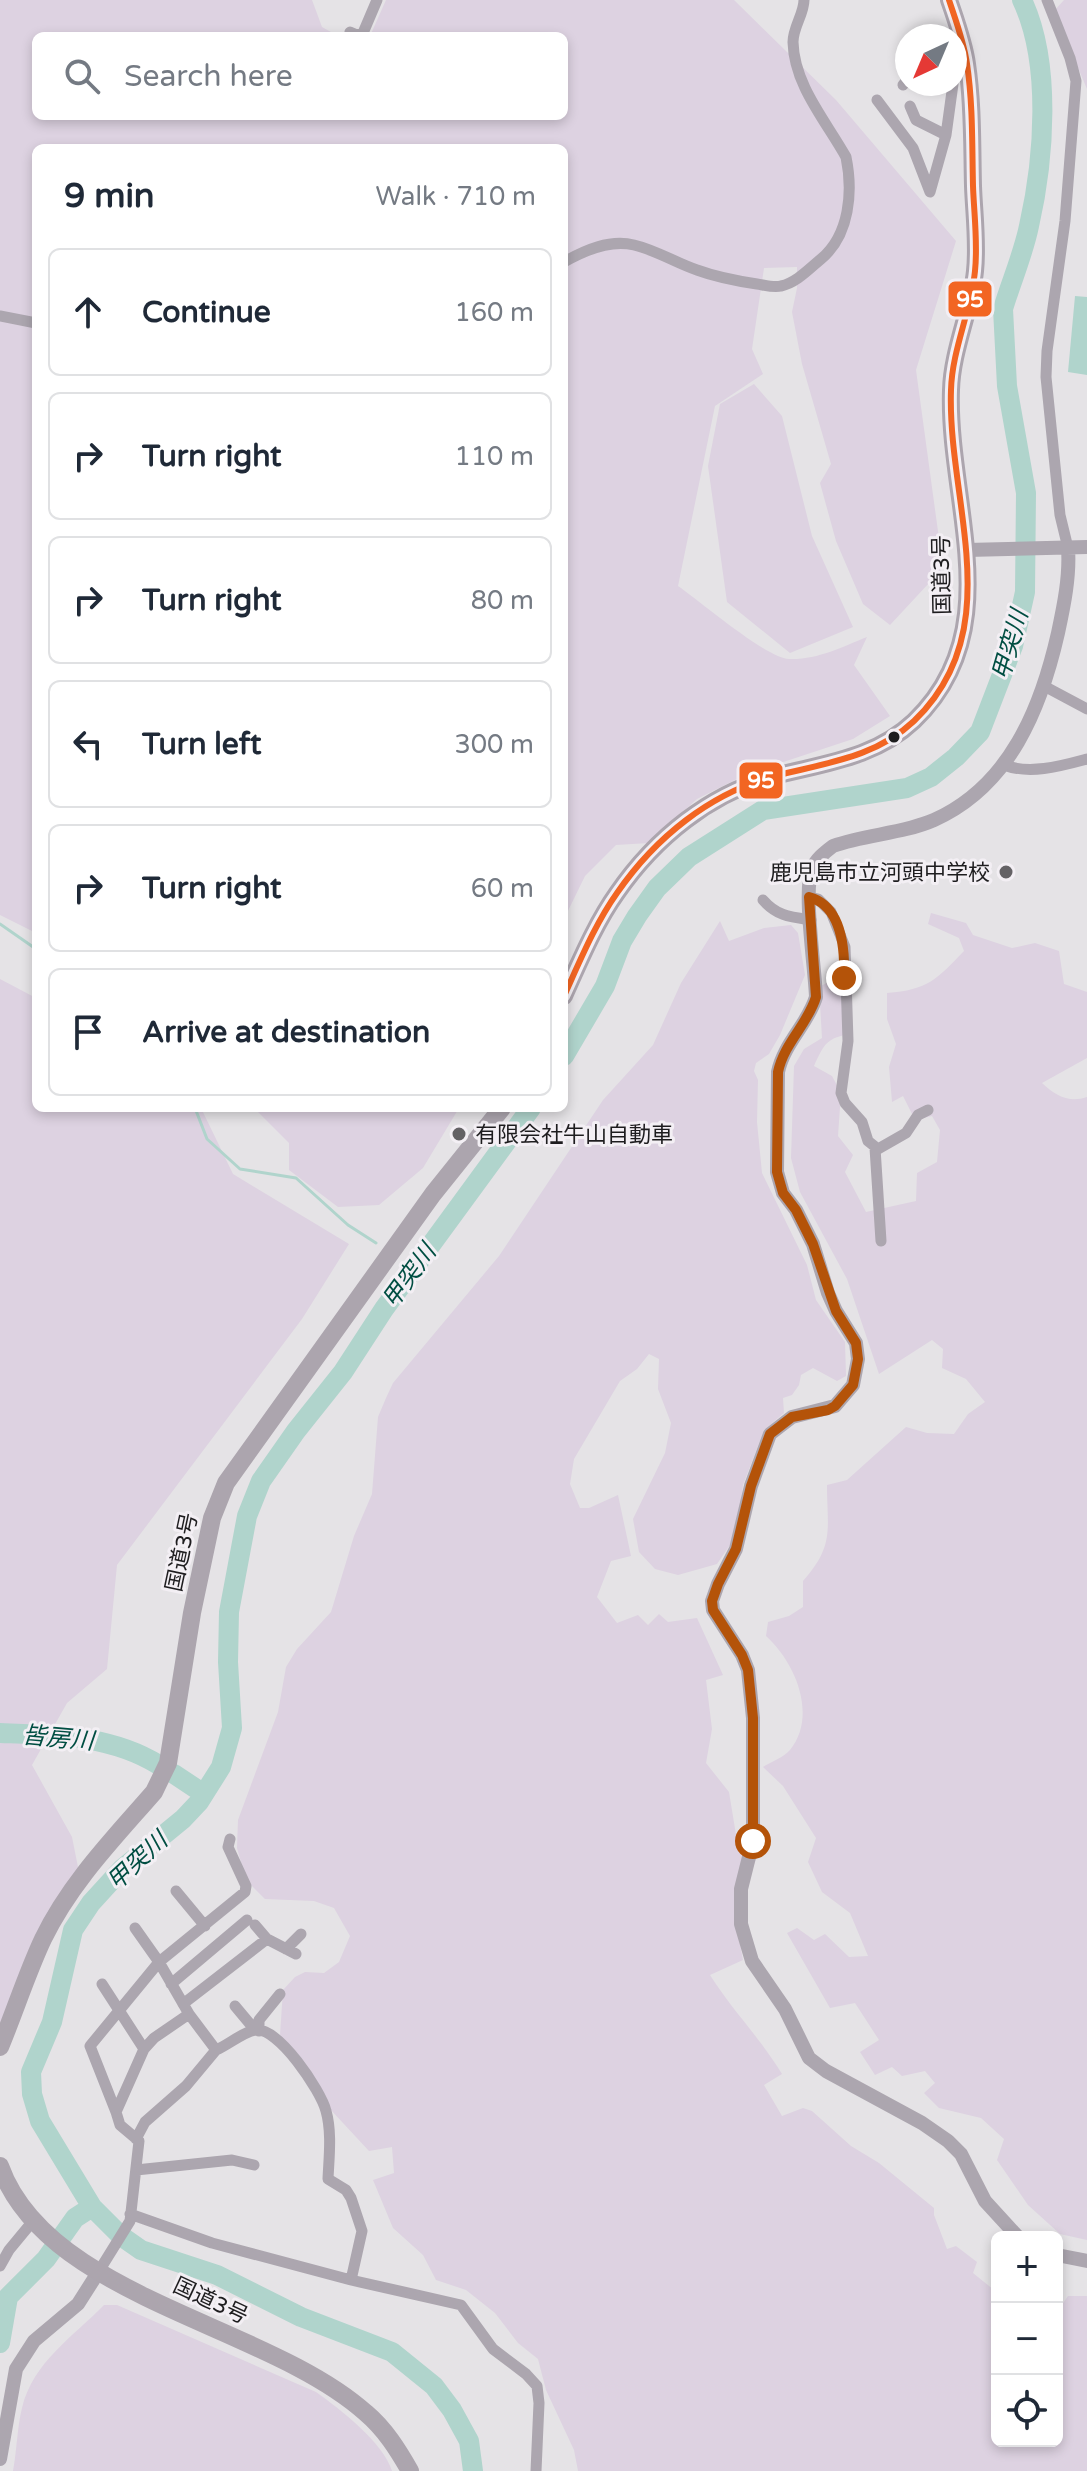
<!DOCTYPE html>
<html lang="en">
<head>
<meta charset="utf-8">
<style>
	:root { --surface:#fff; --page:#f6f6f7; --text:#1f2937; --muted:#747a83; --line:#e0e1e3 }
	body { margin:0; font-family:"Varela Round","Noto Sans JP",sans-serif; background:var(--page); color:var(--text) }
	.controls { position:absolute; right:24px; bottom:24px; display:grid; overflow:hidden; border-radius:12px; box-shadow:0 4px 12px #0003 }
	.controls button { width:72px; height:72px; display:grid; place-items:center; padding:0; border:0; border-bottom:2px solid var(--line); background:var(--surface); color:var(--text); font:40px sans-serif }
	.compass { position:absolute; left:895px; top:24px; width:72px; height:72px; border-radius:50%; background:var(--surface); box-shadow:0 4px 12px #0003; rotate:224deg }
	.stop { position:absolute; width:24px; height:24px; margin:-18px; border:6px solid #b45309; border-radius:50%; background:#fff }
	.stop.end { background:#b45309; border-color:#fff; box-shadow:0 2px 8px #0008 }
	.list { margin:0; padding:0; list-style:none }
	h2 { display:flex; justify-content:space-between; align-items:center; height:104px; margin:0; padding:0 32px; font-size:34px }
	h2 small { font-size:26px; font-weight:400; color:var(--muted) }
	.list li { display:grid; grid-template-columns:52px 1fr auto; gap:24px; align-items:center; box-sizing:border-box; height:128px; margin:0 16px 16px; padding:0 16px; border:2px solid var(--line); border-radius:12px }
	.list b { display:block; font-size:30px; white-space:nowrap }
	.list em { font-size:26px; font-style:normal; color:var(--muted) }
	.icon { flex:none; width:44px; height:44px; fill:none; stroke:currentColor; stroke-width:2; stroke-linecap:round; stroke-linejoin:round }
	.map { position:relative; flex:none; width:1087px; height:2471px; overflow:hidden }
	.search { position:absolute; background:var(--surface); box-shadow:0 4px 12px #0003; left:32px; top:32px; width:536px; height:88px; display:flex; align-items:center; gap:20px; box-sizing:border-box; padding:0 28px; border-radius:12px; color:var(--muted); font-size:30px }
	.panel { position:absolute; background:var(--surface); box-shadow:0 4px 12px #0003; left:32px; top:144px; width:536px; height:968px; border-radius:12px }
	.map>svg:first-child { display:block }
	.green { fill:#ddd2e1 }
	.water { fill:#b0d4cc }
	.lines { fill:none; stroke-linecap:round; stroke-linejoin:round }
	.stream { stroke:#b0d4cc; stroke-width:3 }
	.river { stroke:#b0d4cc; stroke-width:20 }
	.minor { stroke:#aca6af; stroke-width:11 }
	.tertiary { stroke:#aca6af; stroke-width:14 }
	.trunk { stroke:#aca5ae; stroke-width:18 }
	.bus-1-casing { stroke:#f3eff4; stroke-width:12 }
	.bus-1 { stroke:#f26522; stroke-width:6 }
	.route { stroke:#b45309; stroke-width:10 }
	.bus-dot { fill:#1e1d1f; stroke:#f3eff4; stroke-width:3 }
	.poi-dot { fill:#646265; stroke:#f3eff4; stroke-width:3 }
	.labels { text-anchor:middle; stroke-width:6; stroke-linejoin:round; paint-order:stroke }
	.street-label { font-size:22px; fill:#1e1d1f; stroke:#f3eff4 }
	.poi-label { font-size:22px; fill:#1e1d1f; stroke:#f3eff4; text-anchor:end }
	.water-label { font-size:24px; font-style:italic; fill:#004e42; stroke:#f3eff4 }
	.line-badge { stroke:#f3eff4; stroke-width:3 }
	.badge-label { font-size:22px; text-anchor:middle; font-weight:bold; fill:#fff }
</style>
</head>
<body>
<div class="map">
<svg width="1087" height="2471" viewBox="0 0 1087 2471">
	<rect width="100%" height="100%" fill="#e5e3e6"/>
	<path class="green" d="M0,0H312L322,27L338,36H36V116H564V36H370L386,0H734L836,100L956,241L916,370L943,568L890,625L863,604L836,541L820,483L831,464L802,364L792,312L797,288V267L764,268L752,349L763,374L715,406L678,586C700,601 766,658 789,659C817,660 842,647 867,637L854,665L890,716L853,739L747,774L697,799L649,843L616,845L585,876L564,919V148H36V933L0,915Z
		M1064,0H1087V89L1054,11Z
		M754,384L782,416L812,536L853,627L790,653L727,602L708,466L720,404Z
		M931,913L966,923L973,935L1012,948L1035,943L1059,951L1064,984L1087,992V1058L1042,1083C1056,1096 1069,1103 1087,1097V2240L1060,2234L1028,2205L997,2160L1004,2139L981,2118L939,2108L924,2093L935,2083L925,2071L902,2076L892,2067L875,2075L860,2052L879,2040L855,2003L830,2008L787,1933L797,1928L814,1940L825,1934L849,1957L868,1956L850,1913L822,1892L808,1862L816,1838L783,1786L763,1767C771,1762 784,1757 790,1750C818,1715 795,1662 766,1636L768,1622L789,1616L803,1607V1581C835,1545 827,1529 827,1485L847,1480L906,1427L927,1433L954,1434L968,1414L985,1402L966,1379L942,1368L943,1349L932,1340L879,1374L847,1279L800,1192L791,1158L794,1066L804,1049L822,1038L819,987L836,978L852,1034C827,1037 824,1044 814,1066L832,1076L841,1093L838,1136L853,1155L845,1172L866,1212L916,1201L917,1173L937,1162L940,1130L932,1116L915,1120L903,1096L892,1102L889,1067L896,1044L887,1019V993C928,990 937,979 964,951L959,938L928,924Z
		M720,921L729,941L764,928L791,925L798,933L805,975L780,1035L769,1054L756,1063L754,1071L758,1080L757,1122L762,1173L807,1265L816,1300L845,1342L846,1376L837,1381L813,1368L801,1375L799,1385L792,1395L783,1398L784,1413L764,1430L743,1485L739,1514L730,1545L717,1564L678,1575L655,1569L639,1552L633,1519L665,1453L671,1423L658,1389L659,1359L649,1354L637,1369L620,1381L574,1459L570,1484L580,1508H589L618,1495L631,1556L611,1561L597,1597L617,1623L638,1615L648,1625L659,1614L668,1622L697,1618L723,1675L706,1680L712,1729L706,1763L729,1792L739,1853L759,1851L735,1916L743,1960L710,1975C732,2010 761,2039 782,2074L764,2085L782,2116L803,2108L812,2111L851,2146L879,2163L934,2208V2215L947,2249L956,2246L977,2262L973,2273L994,2290L997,2289V2441H1057V2307L1061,2306L1068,2296H1087V2471H578L574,2450L546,2390L538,2359L518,2343L495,2313L466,2290L436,2280L423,2255L393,2228L373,2180L394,2173L392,2147L369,2151L330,2109L280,2035L283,1990L295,1977L305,1972L324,1973L339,1962L350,1936L334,1908L314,1901L265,1899L246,1880L237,1848L238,1820L278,1712L286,1667L297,1649L331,1612L354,1536L372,1494L378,1417L386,1398L393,1383L499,1256L603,1100L653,1045L681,983Z
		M0,979L36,998V1108H201L233,1174L349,1244L302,1319L117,1565L107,1669L67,1703L32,1765L72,1837L79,1872L0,2024Z
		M254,1108H459L423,1168L379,1205L338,1207L289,1170V1143Z
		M104,2305H117L316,2392C341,2410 383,2442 392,2471H13C17,2450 17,2428 22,2408C33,2362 74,2336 104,2305Z"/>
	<path class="water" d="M1075,296L1087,297V375L1068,372Z"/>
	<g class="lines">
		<path class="stream" d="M0,924L36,949
			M195,1108L207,1139L240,1169L296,1178L348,1225L376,1243"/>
		<path class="river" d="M564,1056L605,986L622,941L637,916L657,888L689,857L763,810L907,788L931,777L956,757L980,732L1013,646L1025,592L1026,493L1007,386L1003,309C1011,282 1023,255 1029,226C1044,160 1052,63 1022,0
			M0,1733C54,1735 111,1735 159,1765
			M174,1774L204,1794
			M0,2343L8,2297L46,2259L75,2218L92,2207
			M473,2471L469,2441L452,2410L434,2386L392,2352L301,2317L217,2275L141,2250L121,2236L92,2207L40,2121L32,2094L31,2072L52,2022L73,1930L91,1903L122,1869L183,1819L199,1802L221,1767L232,1728L228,1662L229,1612L247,1516L261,1481L296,1431L343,1372L384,1309L531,1108"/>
		<path class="minor" d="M1047,0L1070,58L1076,81L1065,221L1047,351L1046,377L1060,515L1068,548
			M350,32L357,35L363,33L377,0
			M903,85L907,80
			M877,100L913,148L930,192L946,135L953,84
			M910,106L916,120L946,135
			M564,262C585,250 610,239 634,245C656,250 676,263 697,270C716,277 737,281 757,284C764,285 774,288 781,286C796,283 809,269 821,259C850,235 853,191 846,157C826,121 794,85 793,42C793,27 804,14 804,0
			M0,316L36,323
			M1044,686L1087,709
			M1004,765C1030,775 1061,766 1087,759
			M809,897L818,899L831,912L845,947L848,1041L841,1093L845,1103L862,1122L868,1141L878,1149L906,1133L918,1115L928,1110
			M763,900C777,916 790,917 811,920
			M875,1148L881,1241
			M176,1891L205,1926
			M267,1939L296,1954
			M286,1949L301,1934
			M102,1984L144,2049
			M171,1984L247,1920
			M183,2004L267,1939L255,1925
			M235,2006L255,2030
			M189,2014L216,2050C228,2045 243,2032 255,2030C278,2026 321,2091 326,2111C332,2132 329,2157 328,2179L346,2190L351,2198L362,2231L351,2280
			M259,2031V2020L280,1994
			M116,2112L90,2046L159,1962L135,1928
			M136,2139L145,2122L186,2086L216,2050
			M136,2170L232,2160L254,2165
			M130,2214L212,2243L351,2280L461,2305L493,2349L526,2374L537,2386L539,2403L536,2471
			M0,2266L9,2250L33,2221
			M99,2271L130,2221L139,2141L120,2125L116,2112L144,2049L154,2038L189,2014L159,1962L245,1892L246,1886L228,1847L230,1839"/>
		<path class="tertiary" d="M967,550L1087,547
			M1018,2237L985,2201L961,2154L948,2141L922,2123L826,2071L809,2058L785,2009L752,1961L741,1924V1889L753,1841V1718L748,1670L742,1655L713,1610L712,1601L718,1584L736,1549L751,1486L770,1434L792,1417L835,1406L853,1385L858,1359L856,1343L836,1311L828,1293L813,1244L796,1210L783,1193L777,1172L778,1072C784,1043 808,1024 816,997C815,968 803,891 812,869C816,859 825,852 833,846C866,834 902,834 934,820C1010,786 1041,708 1058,633C1064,605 1070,576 1068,548
			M1057,2255L1087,2261
			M0,2459L16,2369L34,2341L78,2304L99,2271"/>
		<path class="trunk" d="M564,996C580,961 595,924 617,893C655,838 710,793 775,776C825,763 875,758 914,721C1010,629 947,502 951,390C952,350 971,311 975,271C978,243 974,214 973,186C972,146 973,104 967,64C964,42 956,21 949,0
			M0,2047C15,2011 27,1973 43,1939C70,1883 114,1838 154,1792L168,1763L192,1613L212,1518L226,1483L433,1194L502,1108
			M0,2166C47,2298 267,2324 366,2413C385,2429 398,2450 410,2471"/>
		<defs>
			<path id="bus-1" d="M564,996C580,961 595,924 617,893C655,838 710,793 775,776C825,763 875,758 914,721C1010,629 947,502 951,390C952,350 971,311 975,271C978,243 974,214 973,186C972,146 973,104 967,64C964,42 956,21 949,0"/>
		</defs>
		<use href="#bus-1" class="bus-1-casing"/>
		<use href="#bus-1" class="bus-1"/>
	</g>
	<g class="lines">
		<path class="route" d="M753,1841V1718L748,1670L742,1655L713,1610L712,1601L718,1584L736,1549L751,1486L770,1434L792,1417L828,1410L835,1406L853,1385L858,1359L856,1343L836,1311L813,1244L796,1210L783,1193L777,1172L778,1072C784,1043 808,1024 816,997L809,897C842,906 845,950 844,978"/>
	</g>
	<circle class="bus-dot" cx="894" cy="737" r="7"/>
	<g class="poi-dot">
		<circle cx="1006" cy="872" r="8"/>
		<circle cx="459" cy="1134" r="8"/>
	</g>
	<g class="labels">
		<g class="street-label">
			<text transform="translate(941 575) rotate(-91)" y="8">国道3号</text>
			<text transform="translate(181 1552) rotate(-78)" y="8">国道3号</text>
			<text transform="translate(211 2300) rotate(25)" y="8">国道3号</text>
		</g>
		<g class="poi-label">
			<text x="990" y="880">鹿児島市立河頭中学校</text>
			<text x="475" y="1142" text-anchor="start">有限会社牛山自動車</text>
		</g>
		<g class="water-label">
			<text transform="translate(1010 645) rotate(-74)" y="8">甲突川</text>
			<text transform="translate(409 1276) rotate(-54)" y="8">甲突川</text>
			<text transform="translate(58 1738) rotate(5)" y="8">皆房川</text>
			<text transform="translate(137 1861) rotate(-43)" y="8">甲突川</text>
		</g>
	</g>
	<g class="line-badge">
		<rect x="947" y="280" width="46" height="38" rx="8" fill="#f26522"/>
		<rect x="738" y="761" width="46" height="39" rx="8" fill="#f26522"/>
	</g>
	<g class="badge-label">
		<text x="970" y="307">95</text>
		<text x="761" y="788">95</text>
	</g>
</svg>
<div class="controls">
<button>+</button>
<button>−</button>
<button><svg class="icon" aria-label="locate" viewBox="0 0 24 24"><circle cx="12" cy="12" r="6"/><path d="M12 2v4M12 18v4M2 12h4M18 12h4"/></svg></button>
</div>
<svg class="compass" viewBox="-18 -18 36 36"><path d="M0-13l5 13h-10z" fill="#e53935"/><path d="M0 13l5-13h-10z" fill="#747a83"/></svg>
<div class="stop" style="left:753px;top:1841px"></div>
<div class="stop end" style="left:844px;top:978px"></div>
<div class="search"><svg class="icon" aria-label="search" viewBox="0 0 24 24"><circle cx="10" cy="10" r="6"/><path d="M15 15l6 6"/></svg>Search here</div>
<section class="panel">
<h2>9 min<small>Walk · 710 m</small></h2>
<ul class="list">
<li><svg class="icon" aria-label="ahead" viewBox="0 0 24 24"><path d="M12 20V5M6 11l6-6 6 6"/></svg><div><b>Continue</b></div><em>160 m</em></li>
<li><svg class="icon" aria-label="right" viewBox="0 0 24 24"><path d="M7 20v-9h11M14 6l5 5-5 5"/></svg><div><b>Turn right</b></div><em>110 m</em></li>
<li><svg class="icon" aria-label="right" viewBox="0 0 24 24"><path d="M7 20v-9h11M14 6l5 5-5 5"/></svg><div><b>Turn right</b></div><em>80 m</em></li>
<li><svg class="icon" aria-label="left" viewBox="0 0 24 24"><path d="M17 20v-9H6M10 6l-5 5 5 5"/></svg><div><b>Turn left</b></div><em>300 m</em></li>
<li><svg class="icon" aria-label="right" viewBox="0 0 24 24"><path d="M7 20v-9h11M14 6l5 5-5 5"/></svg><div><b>Turn right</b></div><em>60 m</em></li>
<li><svg class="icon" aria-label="arrive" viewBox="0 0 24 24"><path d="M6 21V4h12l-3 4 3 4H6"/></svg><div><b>Arrive at destination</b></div></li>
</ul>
</section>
</div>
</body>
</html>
